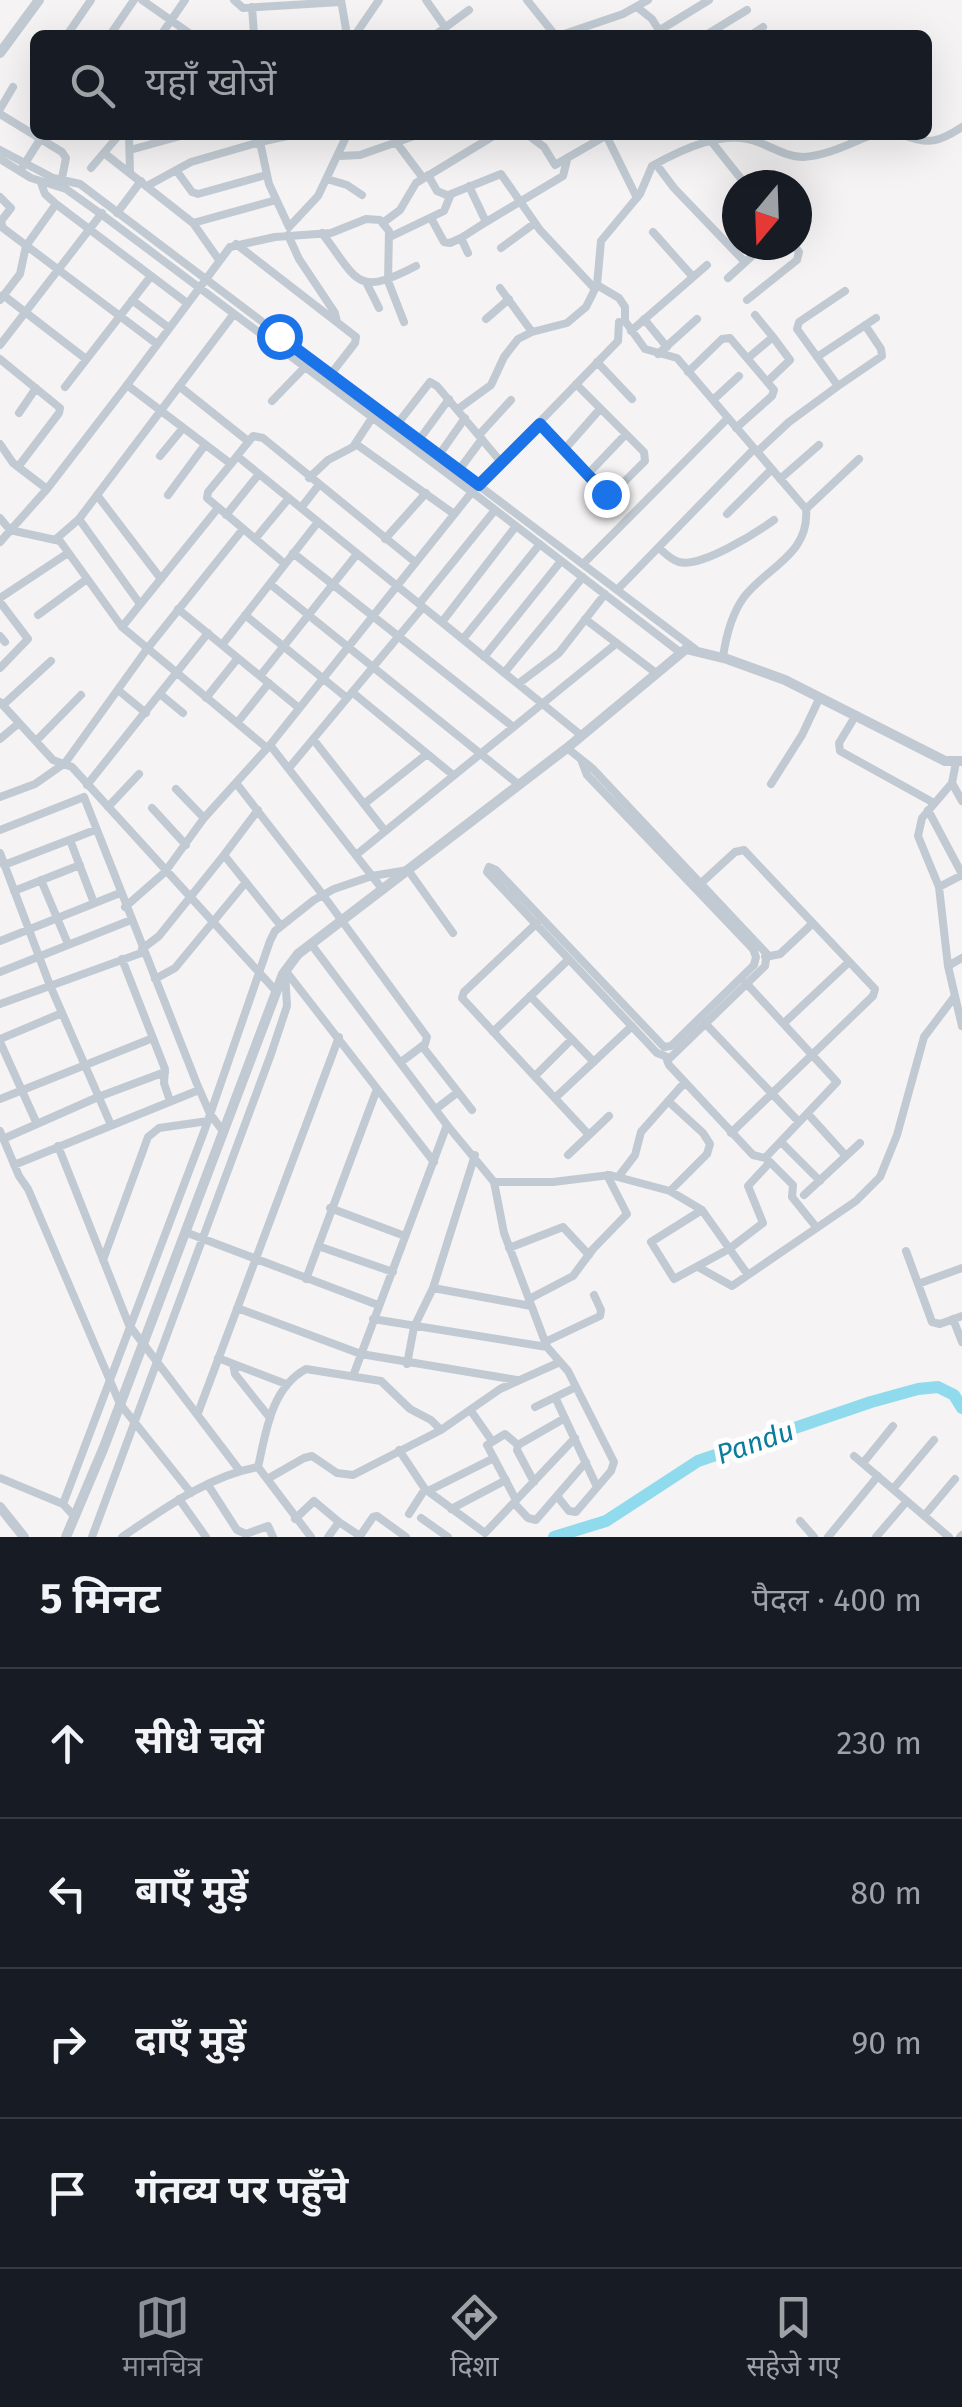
<!DOCTYPE html>
<html lang="hi">
<head>
<meta charset="utf-8">
<style>
	:root { --surface:#171b24; --page:#20242c; --text:#f1f3f6; --muted:#9ea1a6; --line:#363941; --accent:#8c9099 }
	body { margin:0; font-family:"Fira Sans","Noto Sans Devanagari",sans-serif; background:var(--page); color:var(--text) }
	.compass { position:absolute; left:722px; top:170px; width:90px; height:90px; border-radius:50%; background:var(--surface); box-shadow:0 10px 40px #0002; rotate:199deg }
	.stop { position:absolute; width:30px; height:30px; margin:-22px; border:8px solid #1a73e8; border-radius:50%; background:#fff }
	.stop.end { background:#1a73e8; border-color:#fff; box-shadow:0 2px 10px #0008 }
	.list { margin:0; padding:0; list-style:none }
	h2 { display:flex; justify-content:space-between; align-items:center; height:130px; margin:0; padding:0 40px; font-size:42px }
	h2 small { font-size:32px; font-weight:400; color:var(--muted) }
	.list li { display:grid; grid-template-columns:65px 1fr auto; gap:30px; align-items:center; box-sizing:border-box; height:150px; padding:0 40px; border-top:2px solid var(--line) }
	.list b { display:block; font-size:38px; white-space:nowrap }
	.list em { font-size:32px; font-style:normal; color:var(--muted) }
	.icon { flex:none; width:55px; height:55px; fill:none; stroke:currentColor; stroke-width:2; stroke-linecap:round; stroke-linejoin:round }
	.map { position:relative; flex:none; width:962px; height:1537px; overflow:hidden }
	.search { position:absolute; background:var(--surface); box-shadow:0 10px 40px #0002; left:30px; right:30px; top:30px; height:110px; display:flex; align-items:center; gap:25px; box-sizing:border-box; padding:0 35px; border-radius:15px; color:var(--muted); font-size:38px }
	.sheet { height:730px; background:var(--surface) }
	nav { display:flex; justify-content:space-around; align-items:center; box-sizing:border-box; height:140px; border-top:2px solid var(--line); background:var(--surface); font-size:28px; color:var(--muted) }
	nav a { display:grid; justify-items:center; gap:5px }
	nav .on { color:var(--accent) }
	.map>svg:first-child { display:block }
	.lines { fill:none; stroke-linecap:round; stroke-linejoin:round }
	.river { stroke:#90daee; stroke-width:12 }
	.minor { stroke:#c1cad2; stroke-width:8 }
	.tertiary { stroke:#c1cad2; stroke-width:10 }
	.route { stroke:#1a73e8; stroke-width:12 }
	.labels { text-anchor:middle; stroke-width:10; stroke-linejoin:round; paint-order:stroke }
	.water-label { font-size:28px; font-style:italic; fill:#0c7c9b; stroke:#fff }
</style>
</head>
<body>
<div class="map">
<svg width="962" height="1537" viewBox="0 0 962 1537">
	<rect width="100%" height="100%" fill="#f5f3f3"/>
	<g class="lines">
		<path class="river" d="M554,1537L606,1521L698,1461L871,1402L918,1389L938,1387L954,1395L962,1408"/>
		<path class="minor" d="M142,0L192,35
			M234,0L243,8L341,2
			M341,0L347,35
			M426,0L445,27
			M527,0L555,35
			M252,7L254,35
			M637,7L652,19L662,35
			M660,30L709,0
			M67,35L91,0
			M110,35L134,0
			M161,35L185,0
			M355,35L379,0
			M435,35L469,10
			M561,35L623,14L648,0
			M706,35L747,10
			M751,35L763,27
			M0,109L13,87
			M0,114L62,152L66,158L61,183
			M129,135L130,173
			M528,135L544,147L555,165L607,135
			M606,135L637,198
			M903,135C929,145 939,142 962,127
			M711,141L746,185
			M396,142L423,178
			M0,150L53,178L80,184L695,649
			M130,150L184,135
			M104,153L193,223L219,260
			M340,156L360,155L417,135
			M0,159L31,178L66,189L101,214L472,492L681,653
			M656,164L674,188L745,262
			M22,168L41,138
			M91,168L119,135
			M176,170L192,192L198,194L266,175
			M428,175L437,191L449,196
			M327,179L347,185L362,195
			M41,183L45,194L56,204L187,303
			M147,186L191,162L260,142
			M0,197L11,208L1,221L3,228L157,344
			M117,213L141,181
			M431,218L444,242L450,243L461,238L468,253
			M384,222L400,210L416,183L495,135
			M486,222L563,176L567,160
			M193,223L276,200
			M289,227L269,184L260,142L292,135
			M289,227L318,196L347,135
			M653,232L693,277
			M322,233C359,282 356,297 416,266
			M288,235L299,259L335,313L337,322
			M390,237L444,211L451,194L501,174L540,230L595,289
			M461,238L486,222L469,186
			M236,244L356,337L355,343L327,379
			M501,248L535,223
			M728,278L764,245
			M367,284L379,308
			M597,285L619,298L625,307V321L645,349L677,358L806,509C810,554 767,567 744,597C731,615 726,636 723,657
			M500,288L532,332
			M3,295L86,359
			M0,300L20,274L26,246L56,204
			M132,300L169,328
			M747,300L797,260L799,252L794,245
			M486,319L509,299
			M644,319L667,347
			M631,331L707,265
			M0,345L102,213
			M658,354L697,319
			M817,357L876,318
			M748,358L773,337L755,315
			M0,359L60,408L59,413L18,467
			M597,362L632,399
			M688,372L722,339L730,338L774,390L772,396L736,428
			M768,381L790,360L773,337
			M127,385L231,464L237,456L582,736
			M179,386L248,441
			M838,386L882,356L881,349L865,325
			M65,387L151,276
			M713,400L739,376
			M272,401L304,368
			M458,409L491,385L504,357L518,339L532,332L567,323L586,307L597,285L601,241L640,194L652,166C682,149 724,129 758,142C772,147 787,157 803,157C826,156 849,144 871,135
			M19,413L36,388
			M540,424L606,494H612L645,461L644,452L576,384
			M395,427L430,382L437,386L501,462
			M479,435L511,400
			M0,444L13,463L47,489
			M356,444L454,514
			M416,444L449,399
			M564,450L600,409
			M757,452L789,422L838,386L797,329L799,322L845,291
			M439,455L465,418
			M160,456L183,428
			M237,456L253,436L263,438L415,562
			M231,464L208,492L207,498L285,564
			M459,470L482,439
			M587,475L626,434
			M309,478L328,460L353,447L372,418
			M780,479L819,445
			M97,495L161,579
			M168,495L205,445
			M301,508L318,486
			M806,509L859,459
			M727,514L772,469
			M226,515L259,474
			M0,518L10,530L60,541L122,627L267,748
			M79,519L140,604
			M56,539L79,519L233,315
			M255,539L289,498
			M385,539L426,493
			M0,542L47,489L127,385L230,247L275,237L331,233L366,219L380,220L389,231L388,281L404,322
			M659,548C665,553 671,560 679,562C701,568 756,533 774,520
			M293,553L512,726
			M583,564L728,418
			M270,584L518,784
			M617,590L754,449
			M0,598L68,553
			M0,602L28,639L0,668
			M419,604L495,510
			M178,609L299,708
			M38,615L87,579
			M245,615L347,698
			M585,619L656,673
			M442,622L516,526
			M122,627L218,508
			M0,636L5,642
			M463,639L540,544
			M222,645L318,522
			M484,657L561,561
			M504,673L583,577
			M260,676L357,554
			M518,684L559,653L605,594
			M118,690L146,713
			M352,692L453,775
			M160,694L183,713
			M206,698L238,658
			M0,702L53,760L72,767L276,991
			M3,705L51,661
			M856,715L839,743L840,751L934,803
			M237,723L269,683
			M0,739L19,723
			M313,739L385,831
			M36,741L81,695
			M270,745L472,492L618,341L619,322
			M567,748L592,768L767,954L765,966L670,1058L657,1053L487,872L489,867L496,870L664,1047L671,1046L754,965L756,957L753,949L587,775L582,762
			M956,762L952,783L922,818L918,836L939,887L948,966L962,1026
			M289,768L423,607
			M236,783L323,895L427,1037L425,1044L401,1062
			M952,783L962,801
			M771,784L802,735L820,697
			M87,785L208,633
			M176,789L204,818
			M0,797L35,784L65,763L147,649L243,529
			M84,797L197,1084L210,1114L223,1131
			M364,804L427,754
			M108,807L139,774
			M152,808L186,845
			M258,810L224,855L281,926
			M928,810L962,874
			M0,830L84,797
			M70,840L94,903
			M0,853L49,983L111,1125
			M356,855L617,643
			M4,865L95,830
			M41,880L68,944
			M699,885L735,852L744,850L875,989L873,996L731,1133
			M939,887L962,875
			M14,891L80,865
			M125,907L165,872L204,818L270,745L372,876L408,870L453,933
			M538,922L464,992L462,998L589,1135
			M0,941L120,893
			M311,944L447,1125L494,1182L504,1233L547,1347L568,1371L614,1462L611,1471L576,1512L569,1511L557,1496
			M142,949L159,936L224,855
			M765,957L780,954L812,924
			M122,959L165,1069L164,1083L170,1101
			M948,966L962,958
			M0,972L131,920
			M288,974L434,1162
			M155,979L175,968L246,882
			M530,996L594,1062
			M0,1004L144,952
			M702,1020L799,1122
			M784,1023L849,962
			M493,1032L569,959
			M0,1039L62,1013
			M0,1042L37,1124
			M422,1046L472,1110
			M666,1057L669,1065L753,1155L765,1158L837,1082L746,983
			M535,1076L572,1039
			M555,1098L632,1026
			M0,1099L153,1038
			M668,1101L703,1133L710,1144L707,1154L670,1191
			M436,1109L458,1092
			M808,1114L846,1156
			M0,1131L19,1176L28,1189L120,1404L191,1493
			M3,1139L98,1097L165,1072
			M781,1142L820,1181
			M58,1146L129,1325L240,1471
			M568,1155L609,1116
			M14,1165L199,1090
			M619,1176L635,1155L641,1132L685,1082
			M494,1182H553L610,1175L670,1191L702,1210L748,1275L856,1201L880,1177L897,1135L924,1037L955,996
			M804,1195L860,1143
			M330,1208L405,1236
			M702,1210L651,1242L674,1279L729,1249L763,1223L748,1186L770,1162L793,1185L792,1197L817,1228
			M185,1232L378,1305
			M318,1246L393,1272
			M509,1248L563,1227L589,1255
			M906,1251L932,1322L940,1324L962,1316
			M103,1260L148,1137L159,1128L208,1121
			M698,1267L732,1286L748,1275
			M306,1279L377,1089
			M918,1284L962,1268
			M433,1288L531,1306
			M529,1299L573,1276L593,1249L627,1214L607,1175
			M237,1308L361,1354L517,1380
			M373,1319L547,1347
			M953,1319L962,1342
			M545,1342L600,1316L601,1310L594,1295
			M218,1358L286,1384
			M233,1364L235,1374L270,1418
			M407,1364L414,1327L433,1288L475,1155
			M353,1376L447,1125
			M555,1397L597,1487
			M535,1407L576,1387
			M471,1411L492,1441
			M198,1413L339,1037
			M399,1450L425,1489L485,1533L575,1438
			M854,1456L949,1537
			M863,1463L893,1426
			M258,1467L311,1537
			M0,1478L63,1504L75,1517
			M269,1478L304,1458L312,1456L337,1473L353,1475L441,1430L500,1389L560,1362
			M534,1482L517,1450L518,1445L565,1418
			M208,1485L237,1530L246,1534L268,1526L273,1537
			M893,1489L934,1440
			M428,1491L494,1458
			M179,1499L206,1537
			M516,1500L487,1445L505,1434L518,1445
			M514,1503L528,1518L536,1520L586,1462
			M63,1504L205,1129L270,941L275,931L314,900L334,889L372,876L383,890
			M451,1509L506,1480
			M409,1514L425,1489
			M924,1516L955,1479
			M421,1518L448,1537
			M295,1519L314,1501L339,1522
			M800,1521L814,1537
			M92,1537L271,1054L287,1006L285,972
			M122,1537C164,1509 208,1476 258,1467C266,1432 271,1388 306,1369L381,1381L410,1409L431,1420L441,1430
			M328,1537L339,1522L360,1536L373,1517L377,1516L406,1537
			M828,1537L878,1476
			M876,1537L907,1501
			M960,1537L962,1535"/>
		<path class="tertiary" d="M0,53L39,0
			M0,1507L24,1537
			M66,1537L104,1447L283,974L298,954L567,748L686,649L727,659L785,680L945,761H962"/>
	</g>
	<g class="lines">
		<path class="route" d="M279,336L479,485L540,424L606,494"/>
	</g>
	<g class="labels">
		<g class="water-label">
			<text transform="translate(755 1442) rotate(-19)" y="10">Pandu</text>
		</g>
	</g>
</svg>
<svg class="compass" viewBox="-18 -18 36 36"><path d="M0-13l5 13h-10z" fill="#e53935"/><path d="M0 13l5-13h-10z" fill="#9ea1a6"/></svg>
<div class="stop" style="left:279px;top:336px"></div>
<div class="stop end" style="left:606px;top:494px"></div>
<div class="search"><svg class="icon" aria-label="search" viewBox="0 0 24 24"><circle cx="10" cy="10" r="6"/><path d="M15 15l6 6"/></svg>यहाँ खोजें</div>
</div>
<section class="sheet">
<h2>5 मिनट<small>पैदल · 400 m</small></h2>
<ul class="list">
<li><svg class="icon" aria-label="ahead" viewBox="0 0 24 24"><path d="M12 20V5M6 11l6-6 6 6"/></svg><div><b>सीधे चलें</b></div><em>230 m</em></li>
<li><svg class="icon" aria-label="left" viewBox="0 0 24 24"><path d="M17 20v-9H6M10 6l-5 5 5 5"/></svg><div><b>बाएँ मुड़ें</b></div><em>80 m</em></li>
<li><svg class="icon" aria-label="right" viewBox="0 0 24 24"><path d="M7 20v-9h11M14 6l5 5-5 5"/></svg><div><b>दाएँ मुड़ें</b></div><em>90 m</em></li>
<li><svg class="icon" aria-label="arrive" viewBox="0 0 24 24"><path d="M6 21V4h12l-3 4 3 4H6"/></svg><div><b>गंतव्य पर पहुँचे</b></div></li>
</ul>
</section>
<nav>
<a class="on"><svg class="icon" aria-label="map" viewBox="0 0 24 24"><path d="M3 6l6-2 6 2 6-2v14l-6 2-6-2-6 2zM9 4v14M15 6v14"/></svg>मानचित्र</a>
<a><svg class="icon" aria-label="directions" viewBox="0 0 24 24"><path d="M12 3l9 9-9 9-9-9zM9 14v-3h6M13 9l2 2-2 2"/></svg>दिशा</a>
<a><svg class="icon" aria-label="saved" viewBox="0 0 24 24"><path d="M7 4h10v16l-5-4-5 4z"/></svg>सहेजे गए</a>
</nav>
</body>
</html>
